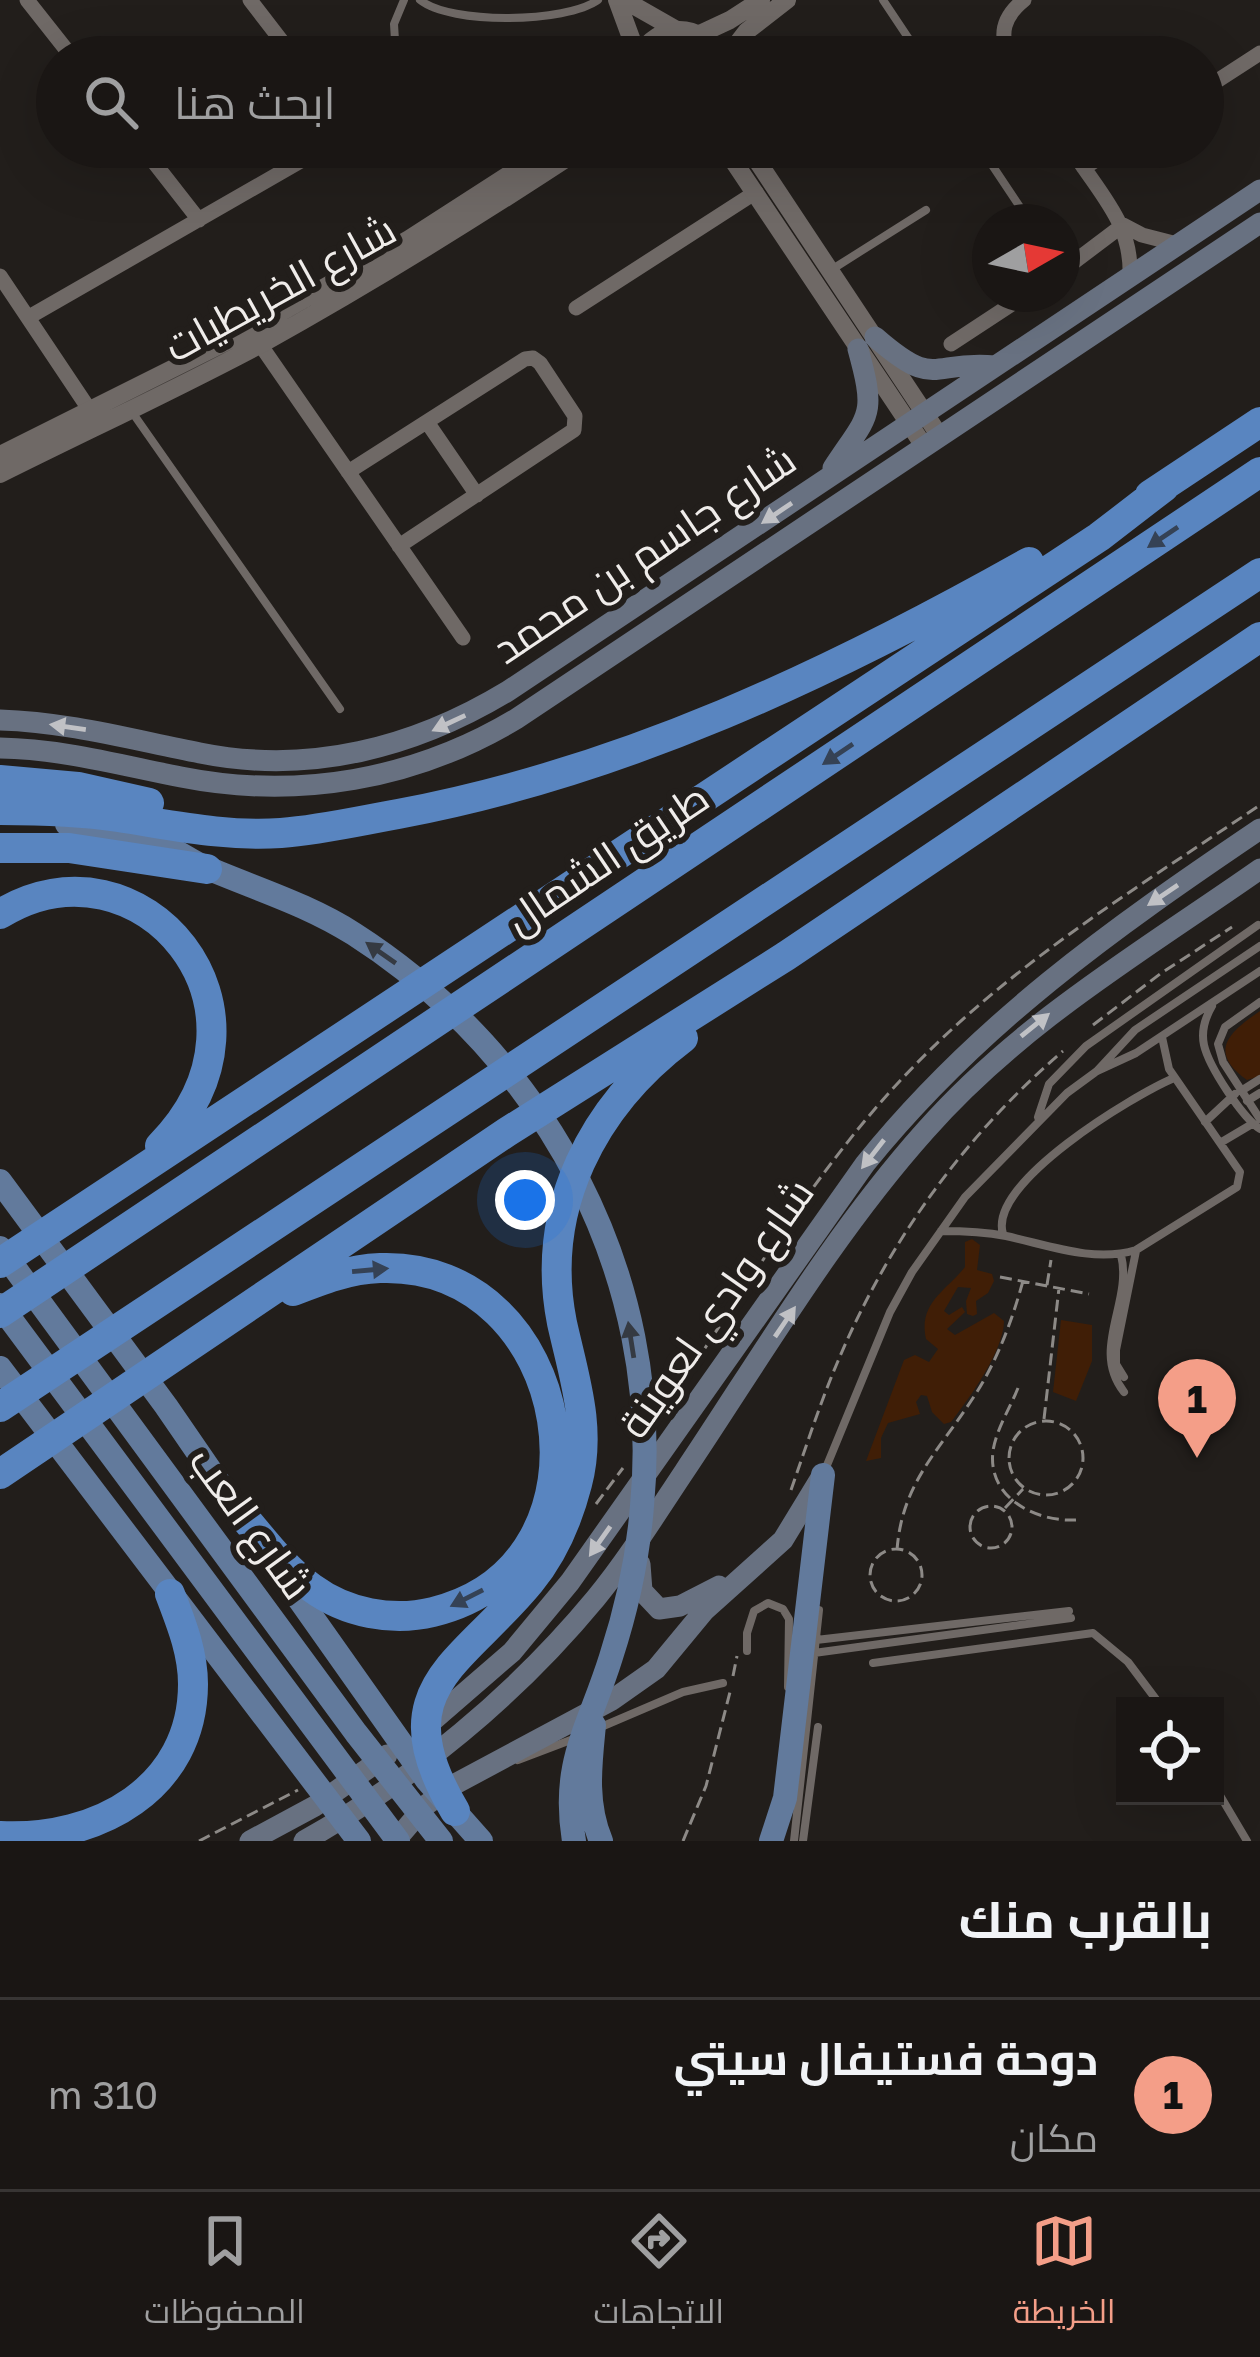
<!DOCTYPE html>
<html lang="ar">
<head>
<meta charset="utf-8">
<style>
	:root { --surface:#1a1614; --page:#272322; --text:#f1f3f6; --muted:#9f9fa0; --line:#383534; --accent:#f49e88 }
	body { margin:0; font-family:"Golos Text",Cairo,sans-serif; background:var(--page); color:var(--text); direction:rtl }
	.controls { position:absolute; right:36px; bottom:36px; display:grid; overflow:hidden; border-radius:0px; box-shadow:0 12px 48px #0002 }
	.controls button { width:108px; height:108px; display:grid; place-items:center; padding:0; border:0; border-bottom:3px solid var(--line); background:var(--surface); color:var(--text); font:60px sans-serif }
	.compass { position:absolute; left:972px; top:204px; width:108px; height:108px; border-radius:50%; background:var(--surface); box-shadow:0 12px 48px #0002; rotate:81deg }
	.you { position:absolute; left:525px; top:1200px; width:42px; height:42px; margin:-30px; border:9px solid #fff; border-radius:50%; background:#1a73e8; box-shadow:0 0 0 18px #1a73e833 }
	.badge { display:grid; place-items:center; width:78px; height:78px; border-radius:50%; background:var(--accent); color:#111; font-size:39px; font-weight:700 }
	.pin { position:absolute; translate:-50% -99px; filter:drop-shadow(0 3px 6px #0008) }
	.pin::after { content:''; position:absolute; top:63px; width:42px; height:36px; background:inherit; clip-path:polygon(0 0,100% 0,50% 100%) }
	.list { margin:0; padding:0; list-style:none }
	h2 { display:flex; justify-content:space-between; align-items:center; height:156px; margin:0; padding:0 48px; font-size:51px }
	h2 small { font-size:39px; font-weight:400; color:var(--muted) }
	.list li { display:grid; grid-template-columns:78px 1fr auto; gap:36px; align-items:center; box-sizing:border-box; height:192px; padding:0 48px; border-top:3px solid var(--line) }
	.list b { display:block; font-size:45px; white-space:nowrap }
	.list p { margin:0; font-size:39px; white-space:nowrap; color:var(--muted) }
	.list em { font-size:39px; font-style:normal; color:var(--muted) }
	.icon { flex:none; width:66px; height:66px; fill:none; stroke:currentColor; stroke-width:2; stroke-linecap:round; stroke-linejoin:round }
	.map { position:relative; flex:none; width:1260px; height:1841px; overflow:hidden; direction:ltr }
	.search { position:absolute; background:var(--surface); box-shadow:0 12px 48px #0002; left:36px; right:36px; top:36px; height:132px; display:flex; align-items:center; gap:30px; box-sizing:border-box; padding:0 42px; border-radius:66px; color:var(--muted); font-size:45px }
	.sheet { height:348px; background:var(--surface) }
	nav { display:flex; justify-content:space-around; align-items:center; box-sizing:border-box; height:168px; border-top:3px solid var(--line); background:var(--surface); font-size:33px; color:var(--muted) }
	nav a { display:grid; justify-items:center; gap:6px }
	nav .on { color:var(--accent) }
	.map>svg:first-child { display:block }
	.green { fill:#401e06 }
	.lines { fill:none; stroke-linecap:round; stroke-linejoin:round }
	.path { stroke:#8d8a87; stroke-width:3; stroke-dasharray:12 6; stroke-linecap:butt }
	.service { stroke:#6f6966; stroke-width:8 }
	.minor { stroke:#6f6966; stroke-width:15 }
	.tertiary { stroke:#6f6966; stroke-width:18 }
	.secondary { stroke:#687181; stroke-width:21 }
	.primary { stroke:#627a9c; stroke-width:24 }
	.motorway { stroke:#5985c0; stroke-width:30 }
	.oneway { fill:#c0c1c5 }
	.oneway2 { fill:#354255 }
	.oneway3 { fill:#353a42 }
	.labels { text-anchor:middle; stroke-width:12; stroke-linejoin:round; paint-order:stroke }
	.street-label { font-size:42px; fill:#efecea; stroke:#221e1b }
</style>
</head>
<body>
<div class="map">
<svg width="1260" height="1841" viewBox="0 0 1260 1841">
	<rect width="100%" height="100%" fill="#221e1b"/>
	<path class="green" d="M1260,1011V1076L1247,1080C1206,1051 1231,1031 1260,1011Z
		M972,1239L980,1245L977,1270L992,1274L994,1281L988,1293L976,1301L977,1314L973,1316L967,1314L966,1301L971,1288L958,1287L944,1311L949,1315L962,1307L965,1312L947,1329L955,1335L994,1313L1004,1321C1004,1350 969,1399 951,1422L944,1424L932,1412L927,1396L921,1395L916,1402L920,1414L888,1423L881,1438V1458L866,1461L904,1360L915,1355L929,1362L938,1349L926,1339C918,1303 946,1291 965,1267V1242Z
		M1061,1320L1092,1325V1361L1076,1401L1053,1392Z"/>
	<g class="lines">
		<path class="path" d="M1093,1025L1160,974L1232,927
			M1000,1277L1089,1294
			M1047,1285L1051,1260
			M1018,1388C1010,1408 996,1430 993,1451C987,1498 1036,1522 1076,1520
			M663,1411C737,1303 808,1180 898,1083C1004,968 1131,892 1260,805
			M1044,1419L1059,1288
			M1009 1458a37 37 0 1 1 74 0a37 37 0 1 1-74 0Z
			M791,1490C806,1447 820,1403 838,1361C888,1242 965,1135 1063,1051
			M596,1504L623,1468
			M970 1527a21 21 0 1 1 42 0a21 21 0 1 1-42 0Z
			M1005,1508L1023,1489
			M870 1575a26 26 0 1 1 52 0a26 26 0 1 1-52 0Z
			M897,1550C902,1484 937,1453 971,1401C996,1364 1011,1324 1023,1281
			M733,1676L737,1656
			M199,1841L298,1790
			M683,1841L706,1786L730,1692"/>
		<path class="service" d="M420,0C451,25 566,23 598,0
			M883,0L921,57
			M396,57L394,24L404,0
			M980,147L1030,222
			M831,270L926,210
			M132,412L340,709
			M1260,1002L1225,1027L1218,1044L1223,1062L1260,1119
			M1212,1006C1205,1018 1201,1031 1204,1045C1209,1067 1242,1117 1260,1129
			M1097,1071L1135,1030L1260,946
			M1241,1091L1260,1079
			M1247,1101L1260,1093
			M1038,1117L1049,1084L1086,1046L1258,925
			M1205,1122L1235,1094
			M1220,1143L1252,1124
			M941,1231C963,1231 985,1232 1006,1236C1048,1245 1094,1263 1136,1250L1237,1187L1240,1172L1169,1069L1162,1037
			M1003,1234C987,1183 1134,1095 1174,1078
			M1121,1255C1133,1302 1090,1349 1124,1392
			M1124,1377L1116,1364V1350L1136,1251
			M825,1470L890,1312L912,1272L965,1197L1067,1093L1097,1071L1136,1053L1260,971
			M816,1640L1069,1611
			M747,1651V1633L754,1611L768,1603L783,1609L789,1619L788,1687
			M814,1653L1071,1618
			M873,1663L1093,1633L1128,1662L1161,1706
			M601,1727L683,1692L723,1683
			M518,1760L576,1738
			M1215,1787L1247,1841
			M794,1841L819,1610
			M803,1841L818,1727"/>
		<path class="minor" d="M27,0L72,57
			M250,0L294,57
			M1010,57C998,34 1004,16 1024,0
			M1203,90L1260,53
			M142,147L199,220
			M1070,147L1084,168L1116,147
			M1084,168C1109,204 1132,231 1130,277
			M1123,225L1142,235L1177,244
			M1062,271L1123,225
			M0,276L95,418
			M576,308L756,192
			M29,317L325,147
			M255,337L463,638
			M951,344L1027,294
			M427,422L477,495
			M348,472L525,359L533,358L540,363L575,416L574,430L399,546"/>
		<path class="tertiary" d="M617,0L638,57
			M624,0L675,29
			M700,34L730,20L761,0
			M638,57C659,21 700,21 721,57
			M727,57L747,31L787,0
			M724,147L924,446
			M748,147L939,435
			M0,455L250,330L409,239L552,147
			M0,474C88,430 177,389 263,343C373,282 479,216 584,147"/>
		<path class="secondary" d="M875,337C937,391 929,360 995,366
			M833,468C869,413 877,418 858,349
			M0,720C68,722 133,740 200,753C309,775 414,748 508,691L1260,190
			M0,748C62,749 120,765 181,777C297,800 414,780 516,719L1260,223
			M640,1564L642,1591L659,1609L680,1606L719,1586
			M423,1729L512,1652L570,1582L865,1164C978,1024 1112,929 1260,829
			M250,1841L315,1806L387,1755
			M304,1841C414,1779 515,1696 596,1598C628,1559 656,1514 684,1472C761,1357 833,1234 925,1131C1021,1022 1143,951 1260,869
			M395,1841L426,1805L457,1783L612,1700L656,1669L704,1611L783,1540L822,1476"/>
		<path class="primary" d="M67,824C102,829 141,835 173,850C184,855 194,863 205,867C256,889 307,904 354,934C546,1057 664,1276 642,1506C638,1557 627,1608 611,1657C589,1728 561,1762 574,1841
			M0,1181L166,1406L245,1521
			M0,1248L356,1733L441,1841
			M0,1305L398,1841
			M0,1368L359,1841
			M278,1569L427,1780L481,1841
			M594,1725C590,1765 585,1803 601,1841
			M771,1841L785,1798L823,1475"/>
		<path class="motorway" d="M1150,495L1260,422
			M0,780L78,787L149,803
			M0,810C39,810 79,811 118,817C172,825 226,837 281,833C320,830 359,821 398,814C623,772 830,674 1029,562
			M0,848H69L207,869
			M0,914C140,828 294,1010 160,1146
			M0,1263L1099,537L1164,487
			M0,1313L1260,472
			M0,1407L1260,573
			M0,1474L507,1132L786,956L1260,637
			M237,1509C260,1535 283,1568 312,1588C346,1613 392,1622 433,1612C627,1565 574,1261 380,1268C349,1269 321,1280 293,1291
			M455,1811C382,1688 461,1666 530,1582C553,1554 568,1519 577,1484C592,1428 574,1377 562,1323C539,1208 593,1106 683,1038
			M0,1836C98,1841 193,1788 193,1684C193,1652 181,1623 170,1594"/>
	</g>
	<defs><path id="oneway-solid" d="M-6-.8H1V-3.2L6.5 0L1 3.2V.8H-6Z" transform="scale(3)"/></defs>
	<g class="oneway">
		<use href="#oneway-solid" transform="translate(777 513) rotate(146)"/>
		<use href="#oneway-solid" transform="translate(449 723) rotate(155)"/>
		<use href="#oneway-solid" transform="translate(68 727) rotate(-172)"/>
		<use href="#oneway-solid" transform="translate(1163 895) rotate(146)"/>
		<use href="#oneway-solid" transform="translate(1035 1025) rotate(-39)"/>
		<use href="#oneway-solid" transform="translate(873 1154) rotate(128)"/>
		<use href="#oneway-solid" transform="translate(785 1322) rotate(-56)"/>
		<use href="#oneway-solid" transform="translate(600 1541) rotate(125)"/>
	</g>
	<g class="oneway2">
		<use href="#oneway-solid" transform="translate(1163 537) rotate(146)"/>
		<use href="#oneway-solid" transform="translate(838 754) rotate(146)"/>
		<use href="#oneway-solid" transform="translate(370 1270) rotate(-5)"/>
		<use href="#oneway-solid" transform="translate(467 1598) rotate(153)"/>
	</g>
	<g class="oneway3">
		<use href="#oneway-solid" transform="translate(381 953) rotate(-145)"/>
		<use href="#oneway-solid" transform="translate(631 1340) rotate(-99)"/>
	</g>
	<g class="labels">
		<g class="street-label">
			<text transform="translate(280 288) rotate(-29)" y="15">شارع الخريطيات</text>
			<text transform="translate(644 554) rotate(-34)" y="15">شارع جاسم بن محمد</text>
			<text transform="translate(607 858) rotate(-34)" y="15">طريق الشمال</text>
			<text transform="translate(716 1308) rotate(-55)" y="15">شارع وادي لعوينة</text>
			<text transform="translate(251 1523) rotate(54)" y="15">شارع العب</text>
		</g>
	</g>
</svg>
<div class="controls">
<button><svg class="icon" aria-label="locate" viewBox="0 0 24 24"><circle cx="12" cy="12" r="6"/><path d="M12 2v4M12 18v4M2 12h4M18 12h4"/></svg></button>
</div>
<svg class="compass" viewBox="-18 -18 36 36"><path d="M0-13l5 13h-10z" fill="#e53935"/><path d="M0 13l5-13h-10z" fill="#9f9fa0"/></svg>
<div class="you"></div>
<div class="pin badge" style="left:1197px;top:1458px">1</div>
<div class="search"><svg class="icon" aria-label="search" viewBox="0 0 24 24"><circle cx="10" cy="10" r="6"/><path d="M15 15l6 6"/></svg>ابحث هنا</div>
</div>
<section class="sheet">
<h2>بالقرب منك<small></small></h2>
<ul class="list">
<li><span class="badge">1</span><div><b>دوحة فستيفال سيتي</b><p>مكان</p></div><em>310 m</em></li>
</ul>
</section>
<nav>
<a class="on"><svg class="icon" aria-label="map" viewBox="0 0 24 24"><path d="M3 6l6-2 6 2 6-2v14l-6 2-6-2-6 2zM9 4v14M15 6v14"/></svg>الخريطة</a>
<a><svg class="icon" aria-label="directions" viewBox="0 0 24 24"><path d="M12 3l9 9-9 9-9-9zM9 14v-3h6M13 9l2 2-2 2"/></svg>الاتجاهات</a>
<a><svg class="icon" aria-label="saved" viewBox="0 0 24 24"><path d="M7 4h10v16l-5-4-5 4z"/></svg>المحفوظات</a>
</nav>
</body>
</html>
